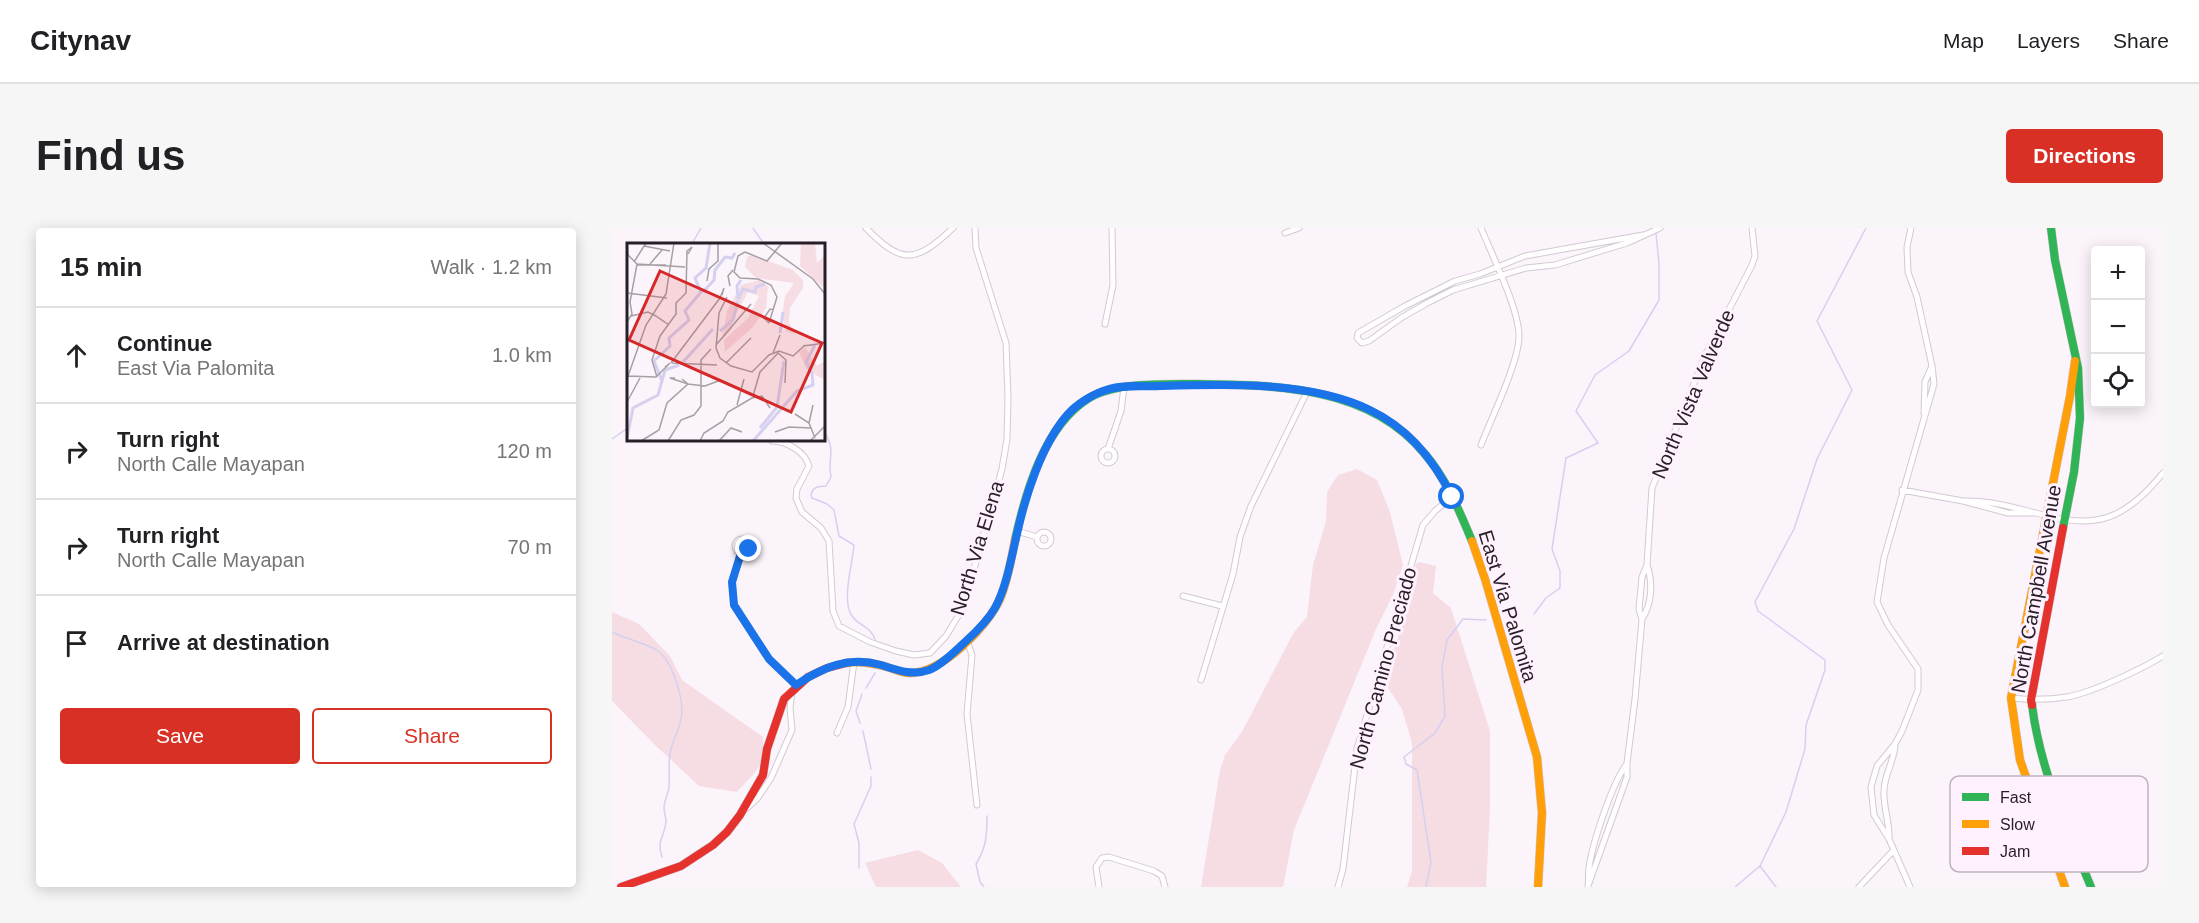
<!DOCTYPE html>
<html lang="en">
<head>
<meta charset="utf-8">
<style>
	:root { --surface:#fff; --page:#f6f6f6; --text:#202124; --muted:#757577; --line:#e0e0e0; --accent:#d93025 }
	body { margin:0; font-family:Arial,sans-serif; background:var(--page); color:var(--text) }
	.controls { position:absolute; right:18px; top:18px; display:grid; overflow:hidden; border-radius:6px; box-shadow:0 3px 15px #0003 }
	.controls button { width:54px; height:54px; display:grid; place-items:center; padding:0; border:0; border-bottom:2px solid var(--line); background:var(--surface); color:var(--text); font:30px sans-serif }
	.stop { position:absolute; width:18px; height:18px; margin:-14px; border:4px solid #1a73e8; border-radius:50%; background:#fff }
	.stop.end { background:#1a73e8; border-color:#fff; box-shadow:0 2px 6px #0008 }
	.list { margin:0; padding:0; list-style:none }
	h2 { display:flex; justify-content:space-between; align-items:center; height:78px; margin:0; padding:0 24px; font-size:26px }
	h2 small { font-size:20px; font-weight:400; color:var(--muted) }
	.list li { display:grid; grid-template-columns:39px 1fr auto; gap:18px; align-items:center; box-sizing:border-box; height:96px; padding:0 24px; border-top:2px solid var(--line) }
	.list b { display:block; font-size:22px; white-space:nowrap }
	.list p { margin:0; font-size:20px; white-space:nowrap; color:var(--muted) }
	.list em { font-size:20px; font-style:normal; color:var(--muted) }
	.actions { display:flex; gap:12px; padding:18px 24px }
	.actions a { flex:1; padding:14px 0; border:2px solid var(--accent); border-radius:6px; text-align:center; font-size:21px; color:var(--accent) }
	.actions .main { background:var(--accent); color:#fff }
	.icon { flex:none; width:33px; height:33px; fill:none; stroke:currentColor; stroke-width:2; stroke-linecap:round; stroke-linejoin:round }
	.map { position:relative; flex:none; width:1551px; height:659px; overflow:hidden; border-radius:6px }
	header { display:flex; align-items:center; gap:36px; box-sizing:border-box; height:84px; padding:0 30px; background:var(--surface); border-bottom:2px solid var(--line) }
	header strong { font-size:28px }
	nav { display:flex; gap:33px; margin-inline-start:auto; font-size:21px }
	.intro { display:flex; align-items:center; justify-content:space-between; box-sizing:border-box; height:144px; padding:0 36px }
	h1 { margin:0; font-size:42px }
	.button { padding:15px 27px; border-radius:6px; background:var(--accent); color:#fff; font-size:21px; font-weight:700 }
	main { display:flex; gap:36px; padding:0 36px }
	aside { flex:1; background:var(--surface); border-radius:6px; box-shadow:0 3px 15px #0003 }
	.map>svg:first-child { display:block }
	.green { fill:#f6dce3 }
	.lines { fill:none; stroke-linecap:round; stroke-linejoin:round }
	.stream { stroke:#d5d0f0; stroke-width:1.5 }
	.street-casing { stroke:#d2cad2; stroke-width:7 }
	.fast-casing { stroke:#d2cad2; stroke-width:9 }
	.slow-casing { stroke:#d2cad2; stroke-width:9 }
	.jam-casing { stroke:#d2cad2; stroke-width:9 }
	.street { stroke:#fffdfe; stroke-width:5 }
	.fast { stroke:#30b455; stroke-width:8 }
	.slow { stroke:#ff9f0a; stroke-width:8 }
	.jam { stroke:#e5322d; stroke-width:8 }
	.route { stroke:#1a73e8; stroke-width:8 }
	.labels { text-anchor:middle; stroke-width:6; stroke-linejoin:round; paint-order:stroke }
	.street-label { font-size:20px; fill:#271f27; stroke:#fff1fe }
	.inset-river { fill:none; stroke:#d5d0f0; stroke-width:3 }
	.inset-road { fill:none; stroke:#a79fa6; stroke-width:1.5 }
	.view { fill:#d62828; fill-opacity:0.15; stroke:#d62828; stroke-width:3 }
	.inset-edge { fill:none; stroke:#271f27; stroke-width:3 }
	.key { fill:#fff1fe; stroke:#beb2be; stroke-width:1.5 }
	.key-label { font-size:16px; fill:#271f27 }
</style>
</head>
<body>
<header>
<strong>Citynav</strong>
<nav><a>Map</a><a>Layers</a><a>Share</a></nav>
</header>
<div class="intro"><h1>Find us</h1><a class="button">Directions</a></div>
<main>
<aside>
<h2>15 min<small>Walk · 1.2 km</small></h2>
<ul class="list">
<li><svg class="icon" aria-label="ahead" viewBox="0 0 24 24"><path d="M12 20V5M6 11l6-6 6 6"/></svg><div><b>Continue</b><p>East Via Palomita</p></div><em>1.0 km</em></li>
<li><svg class="icon" aria-label="right" viewBox="0 0 24 24"><path d="M7 20v-9h11M14 6l5 5-5 5"/></svg><div><b>Turn right</b><p>North Calle Mayapan</p></div><em>120 m</em></li>
<li><svg class="icon" aria-label="right" viewBox="0 0 24 24"><path d="M7 20v-9h11M14 6l5 5-5 5"/></svg><div><b>Turn right</b><p>North Calle Mayapan</p></div><em>70 m</em></li>
<li><svg class="icon" aria-label="arrive" viewBox="0 0 24 24"><path d="M6 21V4h12l-3 4 3 4H6"/></svg><div><b>Arrive at destination</b></div></li>
</ul>
<div class="actions"><a class="main">Save</a><a>Share</a></div>
</aside>
<div class="map">
<svg width="1551" height="659" viewBox="0 0 1551 659">
	<rect width="100%" height="100%" fill="#fcf4fb"/>
	<path class="green" d="M745,241L765,252L778,284L791,337L781,367L764,401L682,602L671,659H589L608,542L613,527L631,502L682,404L695,389L701,337L714,293L715,264L726,247Z
		M807,334L824,338L821,365L839,380L878,503V581L874,659H795L800,643V515L790,481L772,454L792,390L804,336Z
		M0,384L27,396L58,428L70,452L151,509C153,539 144,543 125,564L87,558L43,517L0,473Z
		M306,622L330,635L349,659H264L253,635Z"/>
	<g class="lines">
		<path class="stream" d="M141,0L152,16
			M76,16L81,14L89,0
			M212,203C225,225 215,228 219,249L214,258C206,259 201,258 199,267L200,270L215,276L222,282L227,308L242,317C241,334 229,373 240,388C247,398 258,398 263,411
			M0,211L16,200
			M922,386L934,370L948,360V343L940,321L954,230L986,215L964,183L983,147L1017,123L1047,72V36L1044,5
			M0,404C13,411 37,416 46,423C61,434 73,474 69,491C67,503 60,513 58,526C56,536 58,547 57,558C57,565 52,572 52,580C52,584 54,589 54,594C53,608 44,612 50,629
			M254,460L263,445
			M248,495L244,483L250,466
			M251,503L259,541
			M247,640V615L242,596L259,558V549
			M372,659L368,654L364,636C374,620 375,608 375,588
			M814,659L819,634L805,542L794,536L792,529L823,505L833,488L830,439L835,412L851,391L874,392
			M1123,659L1148,638
			M1164,659L1148,638L1174,584L1193,521L1194,497L1213,442V432L1146,383L1143,374L1182,301L1205,231L1240,162L1205,93L1254,0"/>
		<defs>
			<path id="street" d="M254,0C290,37 304,35 341,0
				M869,0C880,27 907,81 907,108C907,134 879,191 869,217
				M1299,0L1295,19L1296,44L1305,69L1320,138
				M673,5L687,0
				M1031,7L913,28L868,46L843,53L793,78L746,105L745,110L750,115L757,113L789,90L815,75L841,62L914,40L943,37L1015,15L1048,0
				M493,96L501,57L500,0
				M160,213C175,213 193,224 197,238L185,261L184,270L190,284L209,300L217,313L221,383L227,398L258,414L284,423L302,427L318,425L334,408L351,380L390,241L395,211L396,169L394,115L364,20L363,0
				M496,221L509,183L512,159
				M489 228a7 7 0 1 1 14 0a7 7 0 1 1-14 0Z
				M1290,262L1351,273L1396,285H1424C1400,279 1376,272 1351,273
				M1424,285C1483,303 1513,292 1551,245
				M405,303L425,309
				M425 311a7 7 0 1 1 14 0a7 7 0 1 1-14 0Z
				M123 318a7 7 0 1 1 14 0a7 7 0 1 1-14 0Z
				M129,325L120,354L122,377L157,431L184,457
				M571,368L610,378
				M1030,391C1040,376 1041,354 1035,337
				M355,413L360,427L355,486L365,577
				M589,452L621,346L628,309L639,278L695,164
				M1399,470C1418,472 1436,472 1455,469C1479,465 1530,441 1551,428
				M225,505L236,479L242,434
				M134,581L145,571L159,550L180,502L178,480L180,463
				M1277,611C1278,595 1271,579 1272,563C1272,546 1283,532 1283,516
				M1436,613C1457,604 1479,599 1501,594C1511,591 1520,594 1530,589L1529,582L1526,579L1516,577L1505,593
				M977,655L1015,549V535L1023,471L1030,391L1027,381L1030,349L1035,337L1040,260L1093,128L1140,37L1143,28L1140,0
				M487,659L484,639L490,630L497,629L542,643L550,648L553,659
				M726,659L731,641L745,521L811,297L823,283L840,269
				M976,659C977,653 976,646 977,640C980,616 1000,556 1014,537
				M1247,659L1281,623
				M1298,659L1277,611L1262,587L1259,559L1265,538L1283,516L1290,503L1306,462V441L1276,397L1265,374L1272,330L1322,156L1320,138L1313,154L1312,185"/>
			<path id="fast" d="M1439,0L1443,32L1466,140L1468,190L1462,244L1451,300
				M403,312C414,263 432,198 477,170C503,154 555,156 585,156C664,157 757,158 812,225C834,250 847,282 860,313
				M1420,477C1428,542 1455,600 1479,659"/>
			<path id="slow" d="M860,313L873,351L925,529L930,585L926,659
				M234,435C248,433 261,435 275,439C282,441 290,445 297,445C330,446 376,398 388,371C396,352 399,332 403,312
				M1453,659L1408,532L1399,470L1458,168L1463,133"/>
			<path id="jam" d="M1420,477L1419,472L1451,300
				M9,659L69,638L101,617L115,604L128,587L151,547L155,521L172,471L196,449L215,440L234,435"/>
		</defs>
		<use href="#street" class="street-casing"/>
		<use href="#fast" class="fast-casing"/>
		<use href="#slow" class="slow-casing"/>
		<use href="#jam" class="jam-casing"/>
		<use href="#street" class="street"/>
		<use href="#fast" class="fast"/>
		<use href="#slow" class="slow"/>
		<use href="#jam" class="jam"/>
	</g>
	<g class="lines">
		<path class="route" d="M137,321L129,325L120,354L122,377L157,431L184,457C211,439 237,428 269,437C285,442 300,448 317,442C330,437 343,423 353,414C363,405 376,392 383,380C395,358 399,330 405,306C413,269 430,215 456,186C465,176 481,166 494,162C510,156 531,159 548,158C613,156 698,153 758,182C796,200 822,232 840,269"/>
	</g>
	<g class="labels">
		<g class="street-label">
			<text transform="translate(1081 166) rotate(-67)" y="7">North Vista Valverde</text>
			<text transform="translate(365 320) rotate(-73)" y="7">North Via Elena</text>
			<text transform="translate(1424 361) rotate(-80)" y="7">North Campbell Avenue</text>
			<text transform="translate(896 378) rotate(73)" y="7">East Via Palomita</text>
			<text transform="translate(771 440) rotate(-75)" y="7">North Camino Preciado</text>
		</g>
	</g>
	<g transform="translate(15 15)">
		<rect width="198" height="198" fill="#fcf4fb"/>
		<path d="M174,0H188L190,20L198,12V46L173,23ZM125,12L166,27L176,37V45L163,65L162,79L168,91L159,88L155,73L158,53L167,40L129,35L118,24L120,14ZM133,37L141,44L139,65L126,84L98,109L97,97L121,75L132,53L121,49L105,78V86L95,97L100,68L114,42ZM178,104L190,123L198,118V137L180,127L172,109Z" fill="#f6dce3"/>
		<path class="inset-river" d="M76,49L87,37L88,27L98,14L105,15L108,10M111,56L116,46L128,49L129,44L138,41M111,56L110,43L114,37M93,88L106,77L111,58M153,90L156,69M56,119L86,86M35,138L27,118L43,103L42,95L62,77L58,68L74,49L68,35L79,25L83,0M133,185L150,164L157,118M0,195L6,165L31,152L38,127L52,122M126,198L170,148L186,142L185,130L179,119L188,102"/>
		<path class="inset-road" d="M136,0L186,36L198,51M17,3L43,8M0,4L1,12L10,21L58,24M118,9L111,13L107,29L113,35L131,36L144,42L150,54L142,80M118,9L140,18L155,0M7,19L19,0M23,21L35,7M10,22H39M80,38L82,26L91,18V0M103,43L101,33L106,27M0,50L40,55M100,54L92,70L89,105L93,115L104,123L125,129L142,112L152,108L166,113L178,102M93,55L97,45L95,52M4,73L21,69L29,73M36,78L29,73L42,82M0,79L5,71L3,59L10,21M142,80L137,75L143,66L147,67M36,89L33,93L49,71V60L59,50L60,8L65,4L61,11M89,102L124,61M176,103L198,100M146,110L153,92M44,120L93,55M45,120L90,122M99,120L124,95M1,133L29,134L43,120L38,124M30,134L25,117L33,93M48,135H43L61,141L55,136M0,136L19,82L39,51L47,0M61,141L78,143L94,137M126,153L133,129L151,110L159,117L158,140M0,159L13,135M110,162L117,136M168,171L182,180L188,195M182,180L186,162M148,189L162,184L184,185M14,198L32,187L40,160L61,141M41,198L54,177L67,172L74,163V117L84,106M73,198L77,190L96,178L101,169L125,155L135,153L143,165M92,198L104,185L115,189M183,198L198,183"/>
		<path class="view" d="M33,28L195,100L164,169L2,97Z"/>
		<rect width="198" height="198" class="inset-edge"/>
	</g>
	<rect x="1338" y="548" width="198" height="96" rx="9" class="key"/>
	<rect x="1350" y="565" width="27" height="8" fill="#30b455"/>
	<rect x="1350" y="592" width="27" height="8" fill="#ff9f0a"/>
	<rect x="1350" y="619" width="27" height="8" fill="#e5322d"/>
	<g class="key-label">
		<text x="1388" y="575">Fast</text>
		<text x="1388" y="602">Slow</text>
		<text x="1388" y="629">Jam</text>
	</g>
</svg>
<div class="controls">
<button>+</button>
<button>−</button>
<button><svg class="icon" aria-label="locate" viewBox="0 0 24 24"><circle cx="12" cy="12" r="6"/><path d="M12 2v4M12 18v4M2 12h4M18 12h4"/></svg></button>
</div>
<div class="stop" style="left:840px;top:269px"></div>
<div class="stop end" style="left:137px;top:321px"></div>
</div>
</main>
</body>
</html>
